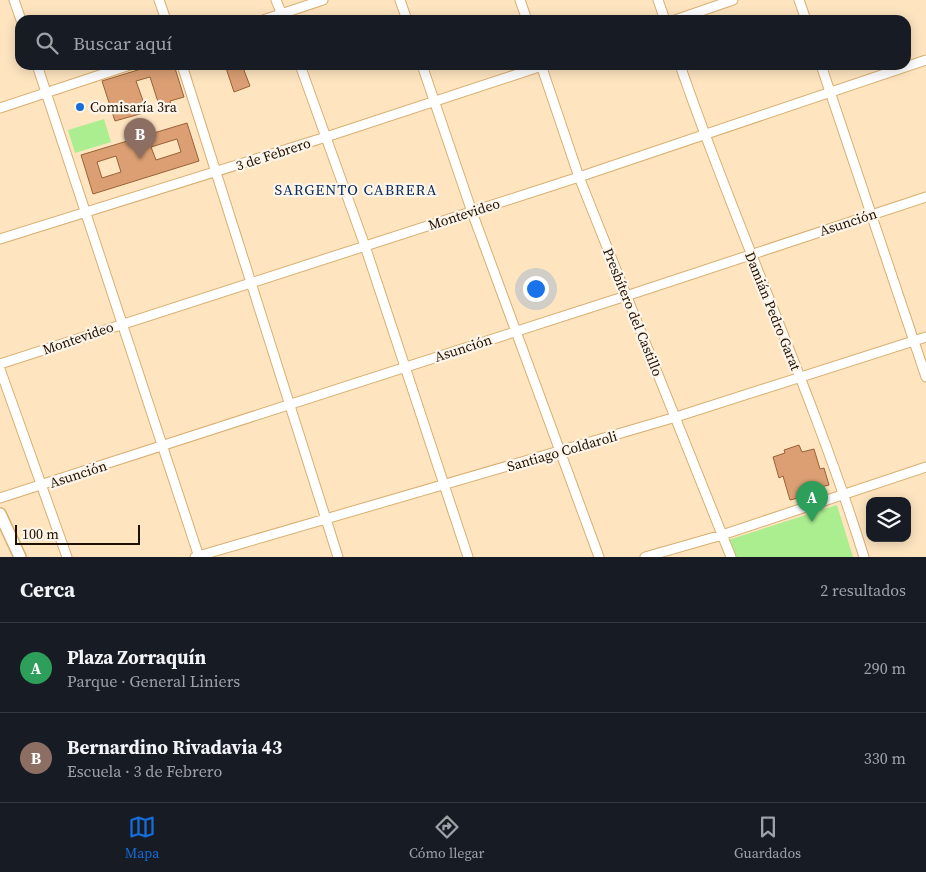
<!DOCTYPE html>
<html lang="es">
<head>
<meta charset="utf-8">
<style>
	:root { --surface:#171b24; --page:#242831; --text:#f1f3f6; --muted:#9ea1a6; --line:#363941; --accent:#166dd7 }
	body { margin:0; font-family:"Source Serif 4",serif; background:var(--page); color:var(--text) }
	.controls { position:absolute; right:15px; bottom:15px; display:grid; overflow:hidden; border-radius:10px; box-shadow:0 2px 12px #0003 }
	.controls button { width:45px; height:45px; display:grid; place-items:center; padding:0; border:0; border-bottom:1px solid var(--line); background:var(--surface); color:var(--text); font:25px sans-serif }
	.scale { position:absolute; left:15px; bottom:12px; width:125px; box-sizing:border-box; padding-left:5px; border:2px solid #1e0f00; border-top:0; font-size:14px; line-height:18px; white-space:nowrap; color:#1e0f00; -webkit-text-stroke:4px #fdf5e9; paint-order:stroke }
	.you { position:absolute; left:535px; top:288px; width:18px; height:18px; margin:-12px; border:4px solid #fff; border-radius:50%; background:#1a73e8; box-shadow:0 0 0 8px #1a73e833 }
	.badge { display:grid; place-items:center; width:32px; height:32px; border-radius:50%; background:var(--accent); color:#fff; font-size:16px; font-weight:700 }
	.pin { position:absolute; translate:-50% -41px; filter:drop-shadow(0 1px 2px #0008) }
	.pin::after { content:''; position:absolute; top:26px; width:18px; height:15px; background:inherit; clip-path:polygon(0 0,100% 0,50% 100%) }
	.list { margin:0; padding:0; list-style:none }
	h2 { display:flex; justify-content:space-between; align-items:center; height:65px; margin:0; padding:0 20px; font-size:21px }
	h2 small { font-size:16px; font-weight:400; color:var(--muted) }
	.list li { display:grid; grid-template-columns:32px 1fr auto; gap:15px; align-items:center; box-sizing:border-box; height:90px; padding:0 20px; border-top:1px solid var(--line) }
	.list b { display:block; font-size:19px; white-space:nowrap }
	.list p { margin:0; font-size:16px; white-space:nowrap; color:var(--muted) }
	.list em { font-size:16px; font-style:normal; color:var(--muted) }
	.icon { flex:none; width:28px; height:28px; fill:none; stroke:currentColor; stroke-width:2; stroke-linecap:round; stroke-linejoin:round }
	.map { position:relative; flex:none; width:926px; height:557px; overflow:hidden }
	.search { position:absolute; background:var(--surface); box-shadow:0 2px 12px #0003; left:15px; right:15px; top:15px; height:55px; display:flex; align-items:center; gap:12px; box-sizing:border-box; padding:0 18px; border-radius:15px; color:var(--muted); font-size:19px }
	.sheet { height:245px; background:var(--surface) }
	nav { display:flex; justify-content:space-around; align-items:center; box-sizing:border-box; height:70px; border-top:1px solid var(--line); background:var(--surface); font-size:14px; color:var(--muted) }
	nav a { display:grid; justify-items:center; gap:2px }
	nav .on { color:var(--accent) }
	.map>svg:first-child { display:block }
	.green { fill:#abee8f }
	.building { fill:#db9f73; stroke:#996136; fill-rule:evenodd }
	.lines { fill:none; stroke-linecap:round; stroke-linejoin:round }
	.minor-casing { stroke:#d9af71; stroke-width:11 }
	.major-casing { stroke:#d9af71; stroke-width:14 }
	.minor { stroke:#fff; stroke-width:9 }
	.major { stroke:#fff; stroke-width:11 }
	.poi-dot { fill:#166dd7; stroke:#fdf5e9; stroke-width:2 }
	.labels { text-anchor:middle; stroke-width:4.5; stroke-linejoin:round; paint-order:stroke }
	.poi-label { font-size:14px; fill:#1e0f00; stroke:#fdf5e9; text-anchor:start }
	.street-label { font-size:14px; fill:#1e0f00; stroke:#fdf5e9 }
	.neighbourhood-label { font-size:15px; letter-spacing:1px; fill:#072f62; stroke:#fdf5e9 }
</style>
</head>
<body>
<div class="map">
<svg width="926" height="557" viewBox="0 0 926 557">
	<rect width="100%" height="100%" fill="#fee5c0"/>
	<path class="green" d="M104,119L111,142L75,153L68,130Z
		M837,505L853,557H734L728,540Z"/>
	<path class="building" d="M154,65H162L163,68L174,65L184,97L170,101L171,105L160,108L150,77L136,81L147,112L115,121L102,81Z
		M225,65H242L250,86L234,92Z
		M187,123L199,161L93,194L81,155ZM177,139L181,152L156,160L151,147ZM116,156L121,172L102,178L97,162Z
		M799,445L802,452L814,449L820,469L824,468L829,485L817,488L816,484L800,489L801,493L797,494L798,498L790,500L783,476L779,478L773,457L785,453L784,450Z"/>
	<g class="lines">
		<defs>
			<path id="minor" d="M14,0L21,20
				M159,0L166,20
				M276,0L284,20
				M400,0L407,20
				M520,0L527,20
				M658,0L665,20
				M799,0L806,20
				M263,20L323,0
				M675,20L733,0
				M37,65L199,557
				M182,65L338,557
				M300,65L365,246L468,557
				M422,65L472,212L599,557
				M541,65L579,177L731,557
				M680,65C737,231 812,390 864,557
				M821,65L926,377
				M0,108L130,65
				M0,239L326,137L545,65
				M0,364L579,177L926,60
				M0,369L67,557
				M0,498L626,296L926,197
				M195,557L676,417L926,337
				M645,557L722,535L926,467"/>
			<path id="major" d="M0,514L20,557"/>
		</defs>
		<use href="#minor" class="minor-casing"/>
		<use href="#major" class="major-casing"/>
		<use href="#minor" class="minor"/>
		<use href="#major" class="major"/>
	</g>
	<circle class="poi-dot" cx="80" cy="107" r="5"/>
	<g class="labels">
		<g class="poi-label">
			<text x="90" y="112">Comisaría 3ra</text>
		</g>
		<g class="street-label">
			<text transform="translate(273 154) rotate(-18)" y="5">3 de Febrero</text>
			<text transform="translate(464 214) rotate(-18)" y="5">Montevideo</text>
			<text transform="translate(848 222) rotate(-18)" y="5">Asunción</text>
			<text transform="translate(773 311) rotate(68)" y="5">Damián Pedro Garat</text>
			<text transform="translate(633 312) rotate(68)" y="5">Presbítero del Castillo</text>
			<text transform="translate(78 338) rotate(-19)" y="5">Montevideo</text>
			<text transform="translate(463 348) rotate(-18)" y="5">Asunción</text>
			<text transform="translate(562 451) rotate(-16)" y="5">Santiago Coldaroli</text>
			<text transform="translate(78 474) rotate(-18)" y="5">Asunción</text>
		</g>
		<g class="neighbourhood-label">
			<text x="356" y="195">SARGENTO CABRERA</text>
		</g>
	</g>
</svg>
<div class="controls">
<button><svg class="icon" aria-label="layers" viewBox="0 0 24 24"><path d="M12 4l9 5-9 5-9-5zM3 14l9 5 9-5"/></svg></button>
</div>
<div class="scale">100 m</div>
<div class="you"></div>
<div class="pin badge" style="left:812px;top:522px;background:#2e9e5b">A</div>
<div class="pin badge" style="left:140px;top:159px;background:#8d6e63">B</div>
<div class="search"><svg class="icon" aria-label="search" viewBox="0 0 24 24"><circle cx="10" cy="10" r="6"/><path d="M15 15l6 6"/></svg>Buscar aquí</div>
</div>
<section class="sheet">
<h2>Cerca<small>2 resultados</small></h2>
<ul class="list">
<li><span class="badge" style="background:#2e9e5b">A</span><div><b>Plaza Zorraquín</b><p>Parque · General Liniers</p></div><em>290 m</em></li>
<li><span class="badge" style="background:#8d6e63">B</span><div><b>Bernardino Rivadavia 43</b><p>Escuela · 3 de Febrero</p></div><em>330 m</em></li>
</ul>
</section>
<nav>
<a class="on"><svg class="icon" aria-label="map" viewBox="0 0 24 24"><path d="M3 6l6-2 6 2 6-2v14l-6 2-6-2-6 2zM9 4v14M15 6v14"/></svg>Mapa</a>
<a><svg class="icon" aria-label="directions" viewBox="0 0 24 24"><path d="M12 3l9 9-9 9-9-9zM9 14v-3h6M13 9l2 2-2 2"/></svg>Cómo llegar</a>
<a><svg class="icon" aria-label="saved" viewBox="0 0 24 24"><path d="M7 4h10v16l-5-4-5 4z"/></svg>Guardados</a>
</nav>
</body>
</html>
